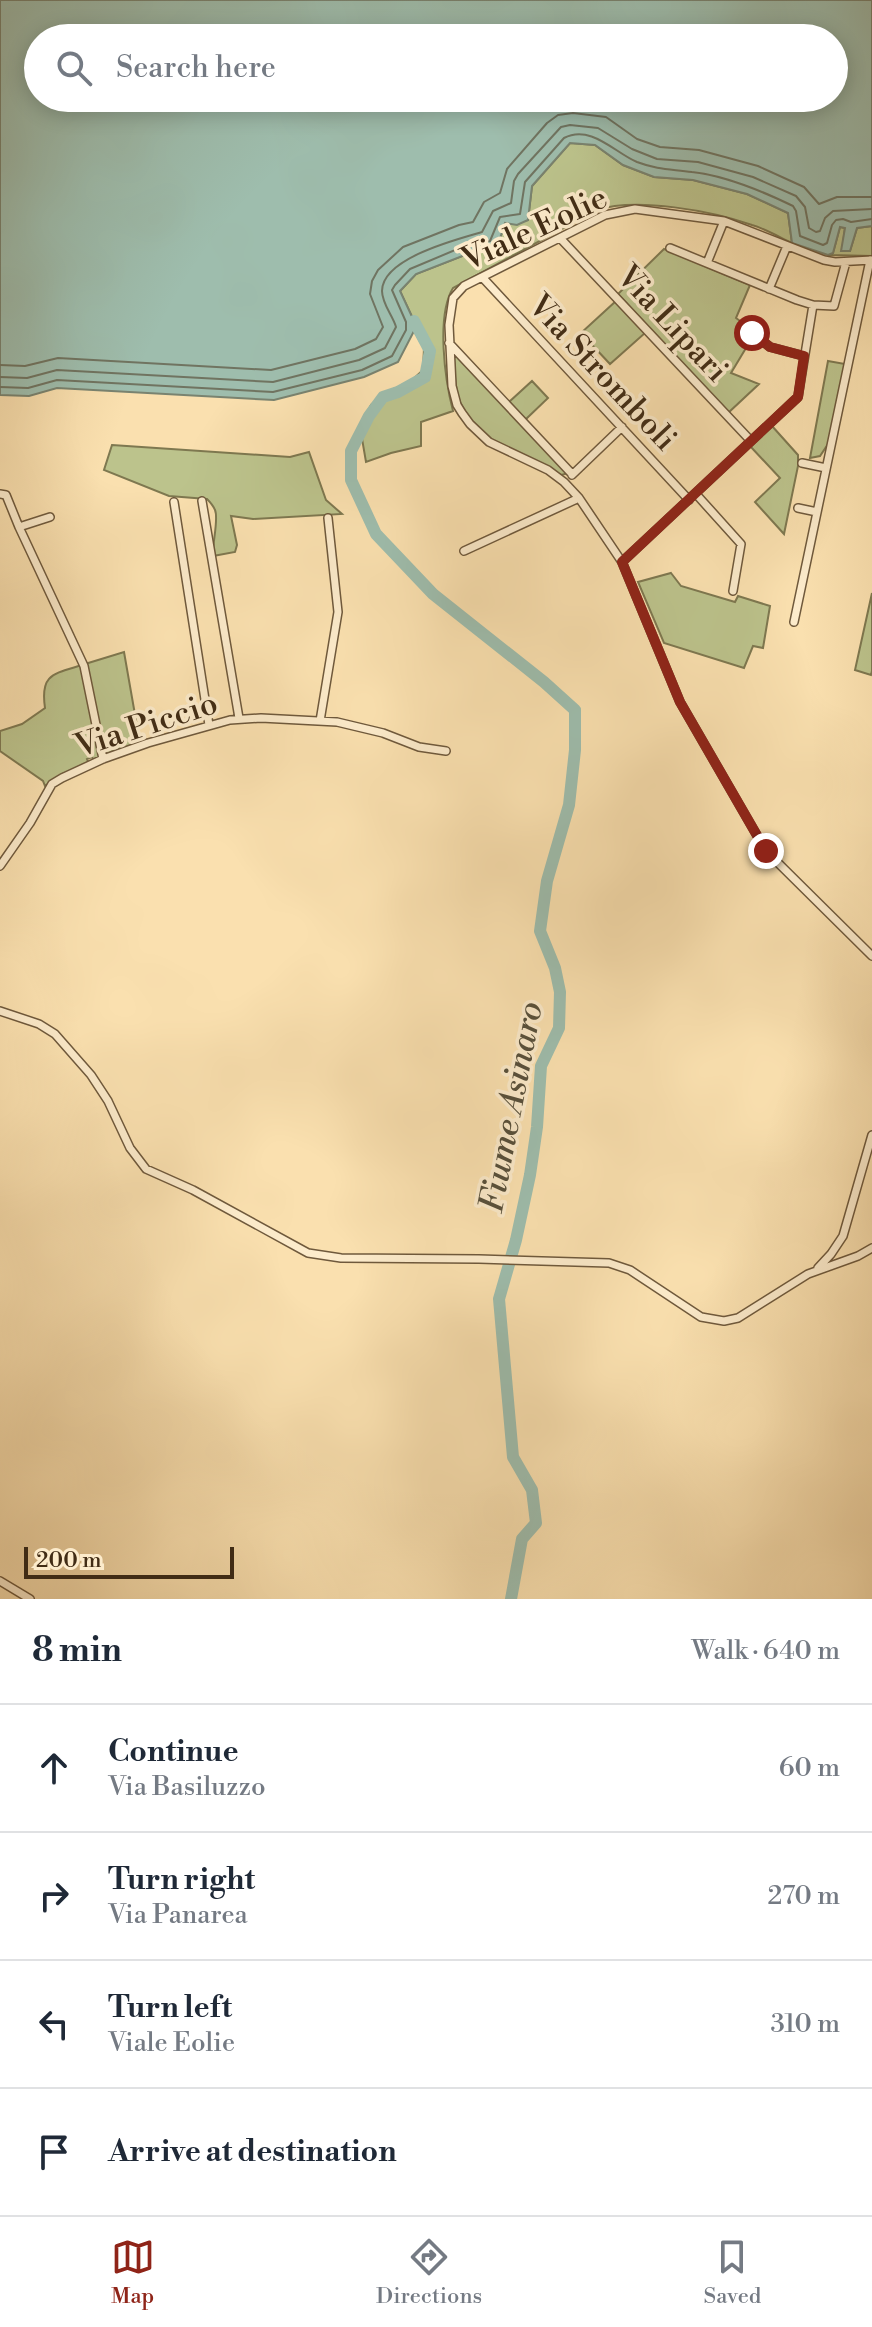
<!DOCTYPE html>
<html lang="en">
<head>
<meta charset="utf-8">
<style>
	:root { --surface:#fff; --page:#f2f2f3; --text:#1f2937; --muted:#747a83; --line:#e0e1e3; --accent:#8f2418 }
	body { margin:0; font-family:"Libre Bodoni",serif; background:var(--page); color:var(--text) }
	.scale { position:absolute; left:24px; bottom:20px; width:210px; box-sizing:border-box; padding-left:8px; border:4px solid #412c15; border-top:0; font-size:22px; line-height:28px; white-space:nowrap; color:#412c15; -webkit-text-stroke:6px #fcebcb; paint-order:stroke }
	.stop { position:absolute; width:24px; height:24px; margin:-18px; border:6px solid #8f2418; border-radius:50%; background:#fff }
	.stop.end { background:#8f2418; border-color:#fff; box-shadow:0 2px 8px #0008 }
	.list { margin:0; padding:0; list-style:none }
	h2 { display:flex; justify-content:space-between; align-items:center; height:104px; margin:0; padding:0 32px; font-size:34px }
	h2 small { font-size:26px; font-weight:400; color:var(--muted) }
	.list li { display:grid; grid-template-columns:52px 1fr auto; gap:24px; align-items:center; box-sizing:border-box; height:128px; padding:0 32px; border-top:2px solid var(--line) }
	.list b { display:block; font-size:30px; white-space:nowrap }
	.list p { margin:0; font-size:26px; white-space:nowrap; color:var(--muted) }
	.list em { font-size:26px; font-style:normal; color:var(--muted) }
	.icon { flex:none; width:44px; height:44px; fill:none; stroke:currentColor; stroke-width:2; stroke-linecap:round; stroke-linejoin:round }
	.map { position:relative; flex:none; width:872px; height:1599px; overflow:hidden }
	.search { position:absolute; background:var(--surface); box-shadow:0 4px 20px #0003; left:24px; right:24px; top:24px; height:88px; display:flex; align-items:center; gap:20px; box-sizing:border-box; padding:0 28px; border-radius:44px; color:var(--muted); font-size:30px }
	.sheet { height:616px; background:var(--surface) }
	nav { display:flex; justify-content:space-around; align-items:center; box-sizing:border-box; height:112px; border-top:2px solid var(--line); background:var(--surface); font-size:22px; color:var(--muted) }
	nav a { display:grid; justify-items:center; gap:4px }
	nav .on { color:var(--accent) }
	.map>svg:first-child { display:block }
	.green { fill:#bcc38c; stroke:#7e7850; stroke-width:2 }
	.water { fill:#9ebdad; stroke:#798370; stroke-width:2; fill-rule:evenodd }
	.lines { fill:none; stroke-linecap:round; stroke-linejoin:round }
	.shore { stroke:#707461; stroke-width:2 }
	.river { stroke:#9ebdad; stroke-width:12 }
	.minor-casing { stroke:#6f593c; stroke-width:10 }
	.minor { stroke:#fcebcb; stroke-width:7 }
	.route { stroke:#8f2418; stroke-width:10 }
	.labels { text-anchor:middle; stroke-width:7; stroke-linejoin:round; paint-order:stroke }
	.street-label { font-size:32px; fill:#412c15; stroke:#fcebcb }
	.water-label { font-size:34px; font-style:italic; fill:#58503b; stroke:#fcebcb }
</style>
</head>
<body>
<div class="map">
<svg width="872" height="1599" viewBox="0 0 872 1599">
	<rect width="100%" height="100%" fill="#fae0af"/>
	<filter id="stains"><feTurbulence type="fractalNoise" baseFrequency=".0025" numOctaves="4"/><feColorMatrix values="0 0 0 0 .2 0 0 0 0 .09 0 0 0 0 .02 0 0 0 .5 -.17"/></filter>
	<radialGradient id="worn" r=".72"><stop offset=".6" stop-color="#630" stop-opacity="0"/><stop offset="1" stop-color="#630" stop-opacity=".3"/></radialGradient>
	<path class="green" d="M570,143L595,145L623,165L654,177L693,180L747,194L788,213L792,243C779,237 766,229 752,225C713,211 636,197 597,210L453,288C436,316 445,380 453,411L421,422V446L391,453L366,462L360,427L371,405L386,392L410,382L423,370L424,348L414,331V321L400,291L416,274L470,253L497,248L505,223L528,220L532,186Z
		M872,226V256L828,255L833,253L840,227L845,228L842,251H850L857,228Z
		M664,249L750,285L736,318L748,327L749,336L752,338L731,373L759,384L728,413L618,294Z
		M616,301L645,333L610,364L581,333Z
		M453,352L565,469V474L561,475C524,457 471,440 458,396C454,382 455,366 453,352Z
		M828,361L845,364L830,441L820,456L810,458Z
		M532,381L548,398L525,420L509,402Z
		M772,426L798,455V466L784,534L755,502L780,478L750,446Z
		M112,445L290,457L309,452L326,500L342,514L253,519L231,516L237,545L235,552L213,556C212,544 219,519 215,510C213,505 210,502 207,499L169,496L104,470Z
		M671,573L681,586L735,602L738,596L770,606L763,648L753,646L744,668L664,643L638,582Z
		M872,593V671L871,675L855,670Z
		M124,652L140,743L107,755L104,751L85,664Z
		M82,665L100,756L94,761L92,757L87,759L89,764L62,774L45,786L43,781L0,751V731L22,724L45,708C40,674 53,674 82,665Z"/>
	<path class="water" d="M0,0H872V226L857,228L850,251H841L845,228L840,227L833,253L828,255L792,243L788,213L747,194L693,180L654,177L623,165L595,145L570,143L532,186L528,220L517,225L505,223L497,248L470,253L416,274L400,291L414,321V331L398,362L364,377L274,400L57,388L29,396L0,395ZM38,38H834V98H38Z"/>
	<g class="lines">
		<path class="shore" d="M0,365L25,366L58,358L271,370L355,349L376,339L383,327L370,294L372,281L378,270L403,247L459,225L473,222L484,202L500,193L507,169L547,123L558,115L573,113L606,117L637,139L660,147L699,150L758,166L804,187L819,204L837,197H872
			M0,377L27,378L57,370L273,382L359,360L385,348L396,327C393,316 382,304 382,291C382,258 458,239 482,232L493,211L511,203L514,181L518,174L561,127L570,125L598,128L632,149L657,159L698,162L753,177L796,196L805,207L809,228L816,232L820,231L825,218L833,211L872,209
			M0,387L28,388L57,380L273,392L362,370L392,356L406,330V322L392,290L395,285L410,269L467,245L490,241L500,217L520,214L525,182L564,138C591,124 615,153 637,162C658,170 671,169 692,172C727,176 762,191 793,206L796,211L800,236L823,245L827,243L832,225L836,220L843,219L851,222L872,219"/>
		<path class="river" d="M414,321L430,351L425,377L398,392L383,397L369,416L351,451V480L376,534L433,594L544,682L575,710V750L569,805L547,881L540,931L555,968L560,992L559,1028L541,1066L537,1127L530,1175L516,1240L499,1299L513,1457L532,1490L536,1523L522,1539L511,1599"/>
		<defs>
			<path id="minor" d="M560,238L751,441
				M670,248L797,300L813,305L834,306L846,262
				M872,260L835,262L824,260L724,221L635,209L605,215L464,286L453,298L449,325L452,386L457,405L462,413L470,424L489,442L548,470L564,482L579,498L622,562L680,702L766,851L872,956
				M707,263L724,221
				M482,277L689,500
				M769,289L787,246
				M752,333L770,347L804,356
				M449,343L572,474
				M802,463L826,468
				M572,475L622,427
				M0,494L6,495L19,527
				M696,494L741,544L733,591
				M202,501L239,718
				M174,502L209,725
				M798,508L817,512
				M50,517L19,527L84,666L103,759
				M464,551L579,498
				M622,562L798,397L813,305
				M794,622L870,260
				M320,721L338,612L328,518
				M0,866L30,823L52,784L62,778L103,759L148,743L230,720L261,718L337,722L383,733L419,747L446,751
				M0,1011L39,1024L55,1034L91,1075L108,1101L130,1148L146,1169L193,1190L308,1253L341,1258L479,1259L609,1263L630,1270L701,1317L724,1321L738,1318L808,1274L858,1256L872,1248
				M818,1268L831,1254L843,1236L872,1135
				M0,1581L30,1599"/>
		</defs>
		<use href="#minor" class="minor-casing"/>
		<use href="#minor" class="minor"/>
	</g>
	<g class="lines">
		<path class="route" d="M752,333L770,347L804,356L798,397L622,562L680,702L766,851"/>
	</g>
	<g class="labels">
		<g class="street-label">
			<text transform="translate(534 228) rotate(-25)" y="11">Viale Eolie</text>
			<text transform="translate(673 323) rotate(47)" y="11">Via Lipari</text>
			<text transform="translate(603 372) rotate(47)" y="11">Via Stromboli</text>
			<text transform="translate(146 724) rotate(-18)" y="11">Via Piccio</text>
		</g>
		<g class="water-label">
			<text transform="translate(510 1107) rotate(-79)" y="12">Fiume Asinaro</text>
		</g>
	</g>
	<rect width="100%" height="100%" filter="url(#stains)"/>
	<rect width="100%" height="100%" fill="url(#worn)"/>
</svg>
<div class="scale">200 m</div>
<div class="stop" style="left:752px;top:333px"></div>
<div class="stop end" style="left:766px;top:851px"></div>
<div class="search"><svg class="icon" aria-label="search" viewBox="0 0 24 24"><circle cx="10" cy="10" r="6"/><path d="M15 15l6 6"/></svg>Search here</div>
</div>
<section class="sheet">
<h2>8 min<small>Walk · 640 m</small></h2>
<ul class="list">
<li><svg class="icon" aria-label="ahead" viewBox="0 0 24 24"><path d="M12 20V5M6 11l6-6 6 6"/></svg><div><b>Continue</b><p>Via Basiluzzo</p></div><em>60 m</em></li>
<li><svg class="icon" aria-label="right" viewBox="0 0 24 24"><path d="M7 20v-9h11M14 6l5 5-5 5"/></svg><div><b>Turn right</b><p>Via Panarea</p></div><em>270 m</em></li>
<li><svg class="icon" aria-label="left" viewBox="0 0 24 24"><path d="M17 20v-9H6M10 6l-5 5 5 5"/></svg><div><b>Turn left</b><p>Viale Eolie</p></div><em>310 m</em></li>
<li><svg class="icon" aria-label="arrive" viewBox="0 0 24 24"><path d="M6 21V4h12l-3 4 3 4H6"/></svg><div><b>Arrive at destination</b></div></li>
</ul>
</section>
<nav>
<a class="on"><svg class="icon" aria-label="map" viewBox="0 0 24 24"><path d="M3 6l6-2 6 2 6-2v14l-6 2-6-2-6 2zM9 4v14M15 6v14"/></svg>Map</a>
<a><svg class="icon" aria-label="directions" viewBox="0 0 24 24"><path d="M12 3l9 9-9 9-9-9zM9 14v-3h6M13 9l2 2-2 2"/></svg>Directions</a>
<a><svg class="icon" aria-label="saved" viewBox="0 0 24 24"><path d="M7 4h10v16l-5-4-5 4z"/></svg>Saved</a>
</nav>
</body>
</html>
